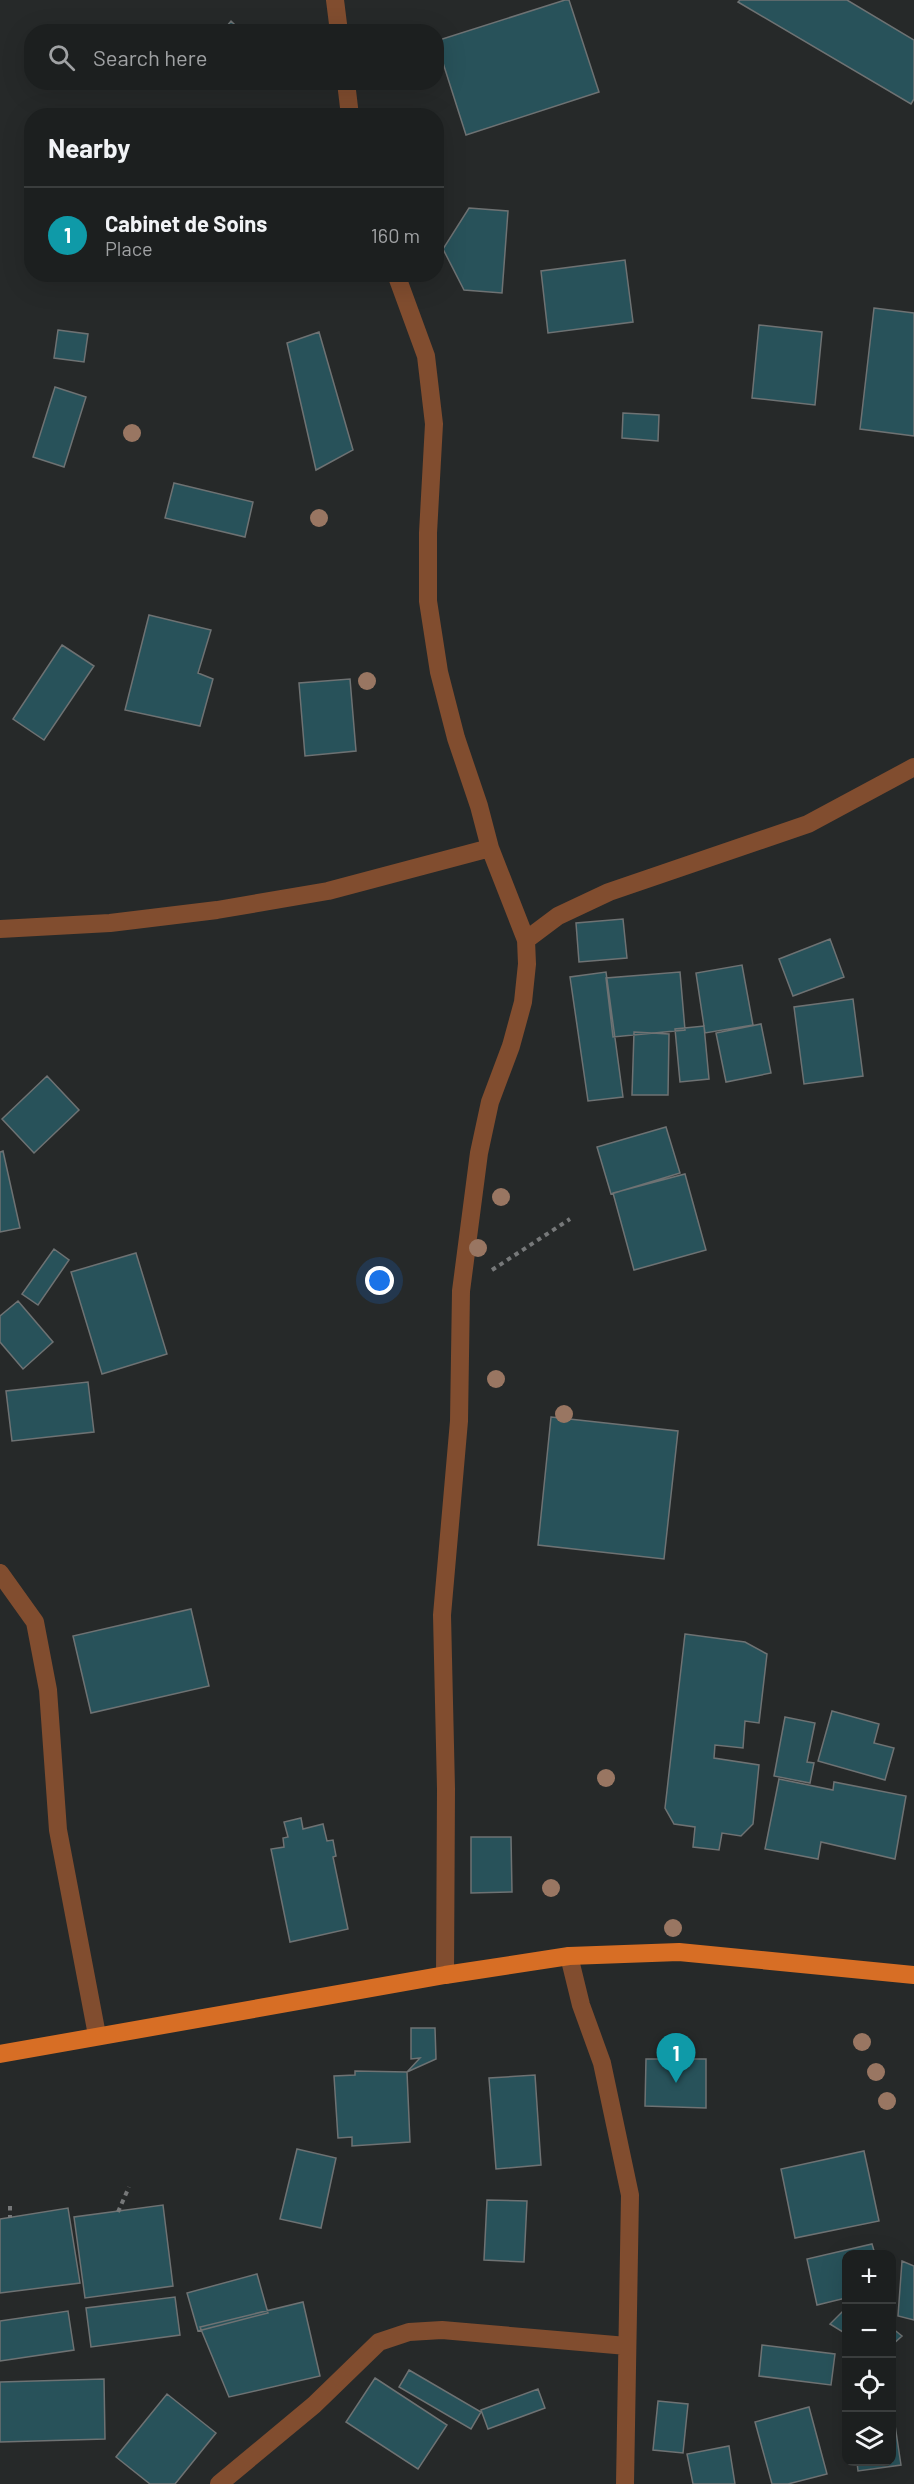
<!DOCTYPE html>
<html lang="en">
<head>
<meta charset="utf-8">
<style>
	:root { --surface:#1c1f1f; --page:#252728; --text:#f1f3f6; --muted:#a0a2a4; --line:#3a3d3d; --accent:#db2777 }
	body { margin:0; font-family:Barlow,sans-serif; background:var(--page); color:var(--text) }
	.controls { position:absolute; right:18px; bottom:18px; display:grid; overflow:hidden; border-radius:12px; box-shadow:0 6px 24px #0002 }
	.controls button { width:54px; height:54px; display:grid; place-items:center; padding:0; border:0; border-bottom:2px solid var(--line); background:var(--surface); color:var(--text); font:30px sans-serif }
	.you { position:absolute; left:380px; top:1281px; width:21px; height:21px; margin:-15px; border:4px solid #fff; border-radius:50%; background:#1a73e8; box-shadow:0 0 0 9px #1a73e833 }
	.badge { display:grid; place-items:center; width:39px; height:39px; border-radius:50%; background:var(--accent); color:#fff; font-size:20px; font-weight:700 }
	.pin { position:absolute; translate:-50% -50px; filter:drop-shadow(0 2px 3px #0008) }
	.pin::after { content:''; position:absolute; top:32px; width:21px; height:18px; background:inherit; clip-path:polygon(0 0,100% 0,50% 100%) }
	.list { margin:0; padding:0; list-style:none }
	h2 { display:flex; justify-content:space-between; align-items:center; height:78px; margin:0; padding:0 24px; font-size:26px }
	h2 small { font-size:20px; font-weight:400; color:var(--muted) }
	.list li { display:grid; grid-template-columns:39px 1fr auto; gap:18px; align-items:center; box-sizing:border-box; height:96px; padding:0 24px; border-top:2px solid var(--line) }
	.list b { display:block; font-size:22px; white-space:nowrap }
	.list p { margin:0; font-size:20px; white-space:nowrap; color:var(--muted) }
	.list em { font-size:20px; font-style:normal; color:var(--muted) }
	.icon { flex:none; width:33px; height:33px; fill:none; stroke:currentColor; stroke-width:2; stroke-linecap:round; stroke-linejoin:round }
	.map { position:relative; flex:none; width:914px; height:2484px; overflow:hidden }
	.search { position:absolute; background:var(--surface); box-shadow:0 6px 24px #0002; left:24px; top:24px; width:420px; height:66px; display:flex; align-items:center; gap:15px; box-sizing:border-box; padding:0 21px; border-radius:24px; color:var(--muted); font-size:22px }
	.panel { position:absolute; background:var(--surface); box-shadow:0 6px 24px #0002; left:24px; top:108px; width:420px; height:174px; border-radius:24px }
	.map>svg:first-child { display:block }
	.building { fill:#28525a; stroke:#6e7273; stroke-width:1.5 }
	.lines { fill:none; stroke-linecap:round; stroke-linejoin:round }
	.path { stroke:#767879; stroke-width:4; stroke-dasharray:4.5 4.5; stroke-linecap:butt }
	.minor { stroke:#814d2f; stroke-width:18 }
	.major { stroke:#d76e25; stroke-width:18 }
	.tree { fill:#997662 }
</style>
</head>
<body>
<div class="map">
<svg width="914" height="2484" viewBox="0 0 914 2484">
	<rect width="100%" height="100%" fill="#262929"/>
	<path class="building" d="M565,0H569L599,92L466,135L436,41Z
		M740,0H847L914,40V99L911,104L738,2Z
		M231,21L242,32H222Z
		M469,208L508,211L502,293L464,290L443,249Z
		M625,260L633,322L548,333L541,271Z
		M874,308L914,313V436L860,429Z
		M759,325L822,332L815,405L752,398Z
		M58,330L88,334L84,362L54,358Z
		M319,332L353,450L316,470L287,343Z
		M55,387L86,397L64,467L33,457Z
		M623,413L659,415L658,441L622,438Z
		M174,483L253,502L245,537L165,518Z
		M149,615L211,630L198,673L213,679L200,726L125,710Z
		M62,645L94,666L44,740L13,719Z
		M350,679L356,751L305,756L299,683Z
		M623,919L627,958L579,962L576,923Z
		M830,939L844,977L793,996L779,959Z
		M742,965L753,1025L705,1033L696,973Z
		M606,972L623,1097L588,1101L570,977Z
		M680,972L685,1030L613,1037L606,978Z
		M853,999L863,1076L804,1084L794,1007Z
		M761,1024L771,1073L726,1082L716,1033Z
		M704,1026L709,1079L680,1082L675,1029Z
		M634,1032L669,1034L668,1095H632Z
		M47,1076L79,1110L34,1153L2,1119Z
		M666,1127L680,1173L611,1194L597,1147Z
		M3,1151L20,1228L0,1232V1152Z
		M685,1174L706,1250L634,1270L613,1193Z
		M54,1249L69,1260L38,1305L22,1294Z
		M136,1253L167,1354L102,1374L71,1272Z
		M18,1301L53,1342L23,1369L0,1342V1316Z
		M88,1382L94,1432L12,1441L6,1391Z
		M551,1417L678,1431L664,1559L538,1545Z
		M191,1609L209,1686L91,1713L73,1636Z
		M685,1634L745,1642L767,1654L759,1723L745,1721L743,1748L715,1745L714,1758L759,1765L753,1824L741,1836L722,1833L719,1850L693,1847L695,1827L674,1824L665,1808Z
		M832,1711L879,1724L874,1743L894,1748L885,1780L818,1761Z
		M785,1717L815,1723L807,1762L814,1763L810,1783L774,1776Z
		M779,1779L833,1790L834,1782L906,1796L895,1859L821,1842L818,1859L765,1849Z
		M301,1818L303,1829L323,1824L327,1841L333,1840L336,1856L333,1857L348,1929L290,1942L271,1849L284,1847L283,1838L288,1837L284,1822Z
		M471,1837H511L512,1892L471,1893Z
		M411,2028H435L436,2059L407,2072L420,2058L411,2059Z
		M646,2059H706V2108L645,2106Z
		M355,2071L407,2072L410,2142L352,2146V2137L338,2138L334,2076L355,2075Z
		M535,2075L541,2165L496,2169L489,2078Z
		M297,2149L336,2158L321,2228L280,2219Z
		M864,2151L879,2221L795,2238L781,2169Z
		M487,2200L527,2201L524,2262L484,2260Z
		M163,2205L173,2286L85,2298L74,2217Z
		M68,2208L80,2283L0,2293V2219Z
		M872,2244L875,2254H846V2298L817,2305L807,2259Z
		M902,2261L914,2266V2320L898,2316Z
		M257,2274L268,2313L198,2331L187,2293Z
		M175,2297L180,2335L91,2347L86,2308Z
		M303,2302L320,2376L229,2397L200,2327Z
		M846,2308V2334L830,2324Z
		M68,2311L74,2350L0,2361V2321Z
		M892,2328L902,2336L892,2345Z
		M762,2345L835,2354L831,2385L759,2376Z
		M409,2370L481,2412L471,2429L399,2387Z
		M375,2378L447,2425L418,2469L346,2422Z
		M104,2379L105,2439L0,2442V2382Z
		M538,2389L545,2408L488,2429L481,2410Z
		M167,2394L216,2433L175,2484H150L116,2457Z
		M658,2401L688,2404L683,2453L653,2450Z
		M892,2405L901,2465L858,2471L857,2462H892Z
		M809,2407L827,2474L788,2484H772L755,2422Z
		M729,2446L735,2484H693L687,2454Z"/>
	<g class="lines">
		<path class="path" d="M492,1270L570,1219
			M10,2206V2218
			M118,2212L129,2187"/>
		<path class="minor" d="M335,0L339,32
			M346,82L350,116
			M396,274L426,356L434,424L428,533V601L439,672L456,738L479,806L490,848L526,940L527,964L523,1002L511,1046L490,1102L479,1153L461,1291L459,1421L442,1615L446,1789L445,1975
			M0,929L110,923L217,910L328,891L490,848
			M526,940L558,916L609,892L808,824L914,767
			M0,1573L35,1622L48,1690L58,1830L97,2035
			M569,1956L581,2005L602,2063L630,2195L625,2484
			M219,2484L314,2405L379,2342L409,2332L442,2330L627,2346"/>
		<path class="major" d="M0,2054L445,1975L569,1956L679,1952L914,1975"/>
	</g>
	<g class="tree">
		<circle cx="132" cy="433" r="9"/>
		<circle cx="319" cy="518" r="9"/>
		<circle cx="367" cy="681" r="9"/>
		<circle cx="501" cy="1197" r="9"/>
		<circle cx="478" cy="1248" r="9"/>
		<circle cx="496" cy="1379" r="9"/>
		<circle cx="564" cy="1414" r="9"/>
		<circle cx="606" cy="1778" r="9"/>
		<circle cx="551" cy="1888" r="9"/>
		<circle cx="673" cy="1928" r="9"/>
		<circle cx="862" cy="2042" r="9"/>
		<circle cx="876" cy="2072" r="9"/>
		<circle cx="887" cy="2101" r="9"/>
	</g>
</svg>
<div class="controls">
<button>+</button>
<button>−</button>
<button><svg class="icon" aria-label="locate" viewBox="0 0 24 24"><circle cx="12" cy="12" r="6"/><path d="M12 2v4M12 18v4M2 12h4M18 12h4"/></svg></button>
<button><svg class="icon" aria-label="layers" viewBox="0 0 24 24"><path d="M12 4l9 5-9 5-9-5zM3 14l9 5 9-5"/></svg></button>
</div>
<div class="you"></div>
<div class="pin badge" style="left:676px;top:2083px;background:#0f9aa8">1</div>
<div class="search"><svg class="icon" aria-label="search" viewBox="0 0 24 24"><circle cx="10" cy="10" r="6"/><path d="M15 15l6 6"/></svg>Search here</div>
<section class="panel">
<h2>Nearby<small></small></h2>
<ul class="list">
<li><span class="badge" style="background:#0f9aa8">1</span><div><b>Cabinet de Soins</b><p>Place</p></div><em>160 m</em></li>
</ul>
</section>
</div>
</body>
</html>
